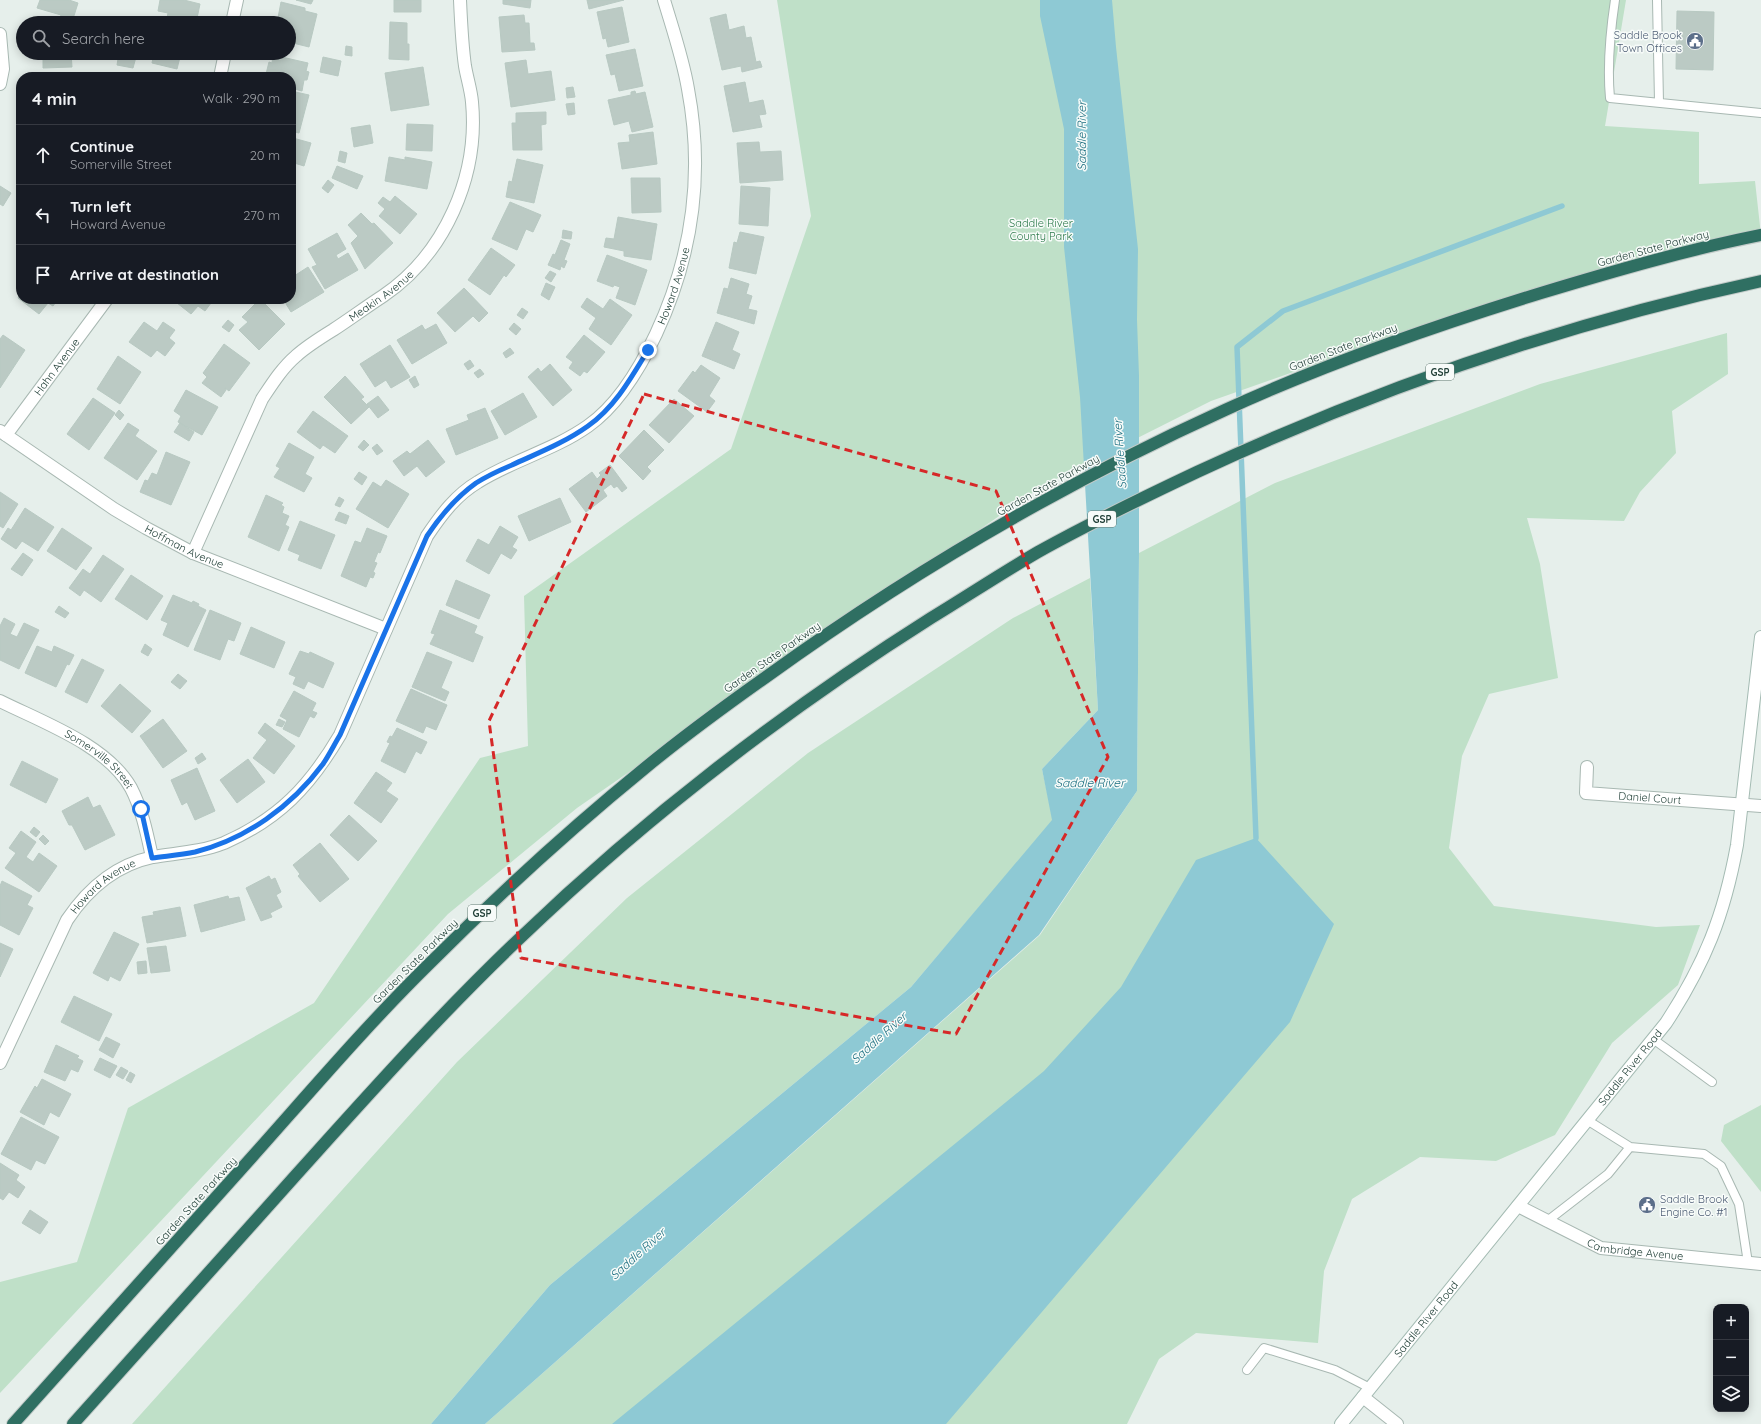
<!DOCTYPE html>
<html lang="en">
<head>
<meta charset="utf-8">
<style>
	:root { --surface:#171b24; --page:#20242c; --text:#f1f3f6; --muted:#9ea1a6; --line:#363941 }
	body { margin:0; font-family:Quicksand,sans-serif; background:var(--page); color:var(--text) }
	.controls { position:absolute; right:12px; bottom:12px; display:grid; overflow:hidden; border-radius:8px; box-shadow:0 2px 10px #0003 }
	.controls button { width:36px; height:36px; display:grid; place-items:center; padding:0; border:0; border-bottom:1px solid var(--line); background:var(--surface); color:var(--text); font:20px sans-serif }
	.stop { position:absolute; width:12px; height:12px; margin:-9px; border:3px solid #1a73e8; border-radius:50%; background:#fff }
	.stop.end { background:#1a73e8; border-color:#fff; box-shadow:0 1px 4px #0008 }
	.list { margin:0; padding:0; list-style:none }
	h2 { display:flex; justify-content:space-between; align-items:center; height:52px; margin:0; padding:0 16px; font-size:17px }
	h2 small { font-size:13px; font-weight:400; color:var(--muted) }
	.list li { display:grid; grid-template-columns:26px 1fr auto; gap:12px; align-items:center; box-sizing:border-box; height:60px; padding:0 16px; border-top:1px solid var(--line) }
	.list b { display:block; font-size:15px; white-space:nowrap }
	.list p { margin:0; font-size:13px; white-space:nowrap; color:var(--muted) }
	.list em { font-size:13px; font-style:normal; color:var(--muted) }
	.icon { flex:none; width:22px; height:22px; fill:none; stroke:currentColor; stroke-width:2; stroke-linecap:round; stroke-linejoin:round }
	.map { position:relative; flex:none; width:1761px; height:1424px; overflow:hidden }
	.search { position:absolute; background:var(--surface); box-shadow:0 2px 10px #0003; left:16px; top:16px; width:280px; height:44px; display:flex; align-items:center; gap:10px; box-sizing:border-box; padding:0 14px; border-radius:22px; color:var(--muted); font-size:15px }
	.panel { position:absolute; background:var(--surface); box-shadow:0 2px 10px #0003; left:16px; top:72px; width:280px; height:232px; border-radius:16px }
	.map>svg:first-child { display:block }
	.green { fill:#bfe0c8 }
	.water { fill:#8ec9d4 }
	.lines { fill:none; stroke-linecap:round; stroke-linejoin:round }
	.stream { stroke:#8ec9d4; stroke-width:5.5 }
	.building { fill:#bbcac4; stroke:#b8c9c2 }
	.lane-casing { stroke:#a8b8b2; stroke-width:10 }
	.street-casing { stroke:#a8b8b2; stroke-width:14 }
	.secondary-casing { stroke:#a4bbb3; stroke-width:14 }
	.highway-casing { stroke:#c2cac8; stroke-width:14 }
	.lane { stroke:#fff; stroke-width:8 }
	.street { stroke:#fff; stroke-width:12 }
	.secondary { stroke:#fff; stroke-width:12 }
	.highway { stroke:#2f6f62; stroke-width:12 }
	.route { stroke:#1a73e8; stroke-width:5 }
	.marked { fill:none; stroke:#d62828; stroke-width:3; stroke-dasharray:8 5; stroke-linejoin:round }
	.labels { text-anchor:middle; stroke-width:3; stroke-linejoin:round; paint-order:stroke }
	.shield { fill:#f7fbf9; stroke:#637a73; stroke-width:1 }
	.shield-label { font-size:10px; font-weight:bold; fill:#24423a }
	.service-label { font-size:11px; fill:#4e5e75; stroke:#f7fbf9; text-anchor:end }
	.park-label { font-size:11px; fill:#2d7a4b; stroke:#f7fbf9 }
	.street-label { font-size:11px; fill:#24423a; stroke:#f7fbf9 }
	.water-label { font-size:12px; font-style:italic; fill:#1c6f80; stroke:#f7fbf9 }
</style>
</head>
<body>
<div class="map">
<svg width="1761" height="1424" viewBox="0 0 1761 1424">
	<rect width="100%" height="100%" fill="#e6efeb"/>
	<path class="green" d="M777,0H1626L1605,126L1699,132V184L1755,181L1761,235L1447,318L1211,401L1044,485L577,808L448,914L0,1393V1282L77,1262L128,1108L314,1003L480,758L528,746L524,596L731,449L811,216Z
		M1727,333L1728,374L1672,411L1676,453L1640,492L1624,521L1527,518L1540,564L1558,678L1489,694L1462,756L1449,848L1494,906L1656,927L1700,925L1678,985L1612,1043L1555,1135L1496,1161L1420,1157L1352,1199L1324,1271L1318,1343L1196,1333L1159,1359L1127,1424H485L1040,935L1137,791L1139,553L1275,483L1540,384Z
		M1090,578L1098,710L1042,769L1053,820L911,987L550,1285L431,1424H132L457,1062L627,898L808,753L1013,618Z
		M1761,1105V1192L1721,1141L1724,1125Z"/>
	<path class="water" d="M1040,0H1112L1116,47L1138,249L1137,320L1139,376V553L1137,791L1039,935L485,1424H431L550,1285L911,987L1052,820L1042,769L1098,710L1080,397L1064,247V129L1040,16Z
		M1256,838L1334,924L1290,1022L946,1424H612L1044,1071L1121,987L1196,860Z"/>
	<g class="lines">
		<path class="stream" d="M1256,838L1237,347L1283,311L1562,206"/>
	</g>
	<path class="building" d="M40,0H69L78,3L72,22L60,18L61,15L37,8Z
		M160,0H184L200,4L196,23H166L168,13L158,11Z
		M296,0H313L311,4Z
		M394,0H421V12H394Z
		M503,0H531L530,8L503,4Z
		M587,0H624L589,9Z
		M281,2L305,8V11L317,14L309,47L289,42V23H277Z
		M622,7L629,42L608,47L606,38L603,39L597,12Z
		M1677,11L1714,12L1713,70L1676,69Z
		M726,14L729,30L744,26L746,38L751,37L756,62L760,61L762,67L742,72L741,66L722,70L710,18Z
		M524,15L525,23H529L530,43H534L535,50L502,52L499,17Z
		M390,22L407,23V44H409V60L389,59Z
		M346,46L352,47V56L345,55Z
		M635,49L643,86L619,91L615,74L611,75L606,55Z
		M43,53H71L72,67L43,68Z
		M119,53L136,57L133,68L117,65Z
		M154,53H181L177,69L152,63Z
		M273,55L308,63L306,71L309,72L307,80H304L302,91L291,88V77H269L270,75L266,74L269,62L272,63Z
		M323,57L341,61L338,76L320,72Z
		M526,60L528,74L551,71L555,100L511,107L505,63Z
		M423,67L429,105L391,111L385,73Z
		M135,74L146,77H134Z
		M745,82L749,103L763,100L766,114L759,115L762,127L733,132L724,86Z
		M573,87L575,97L567,98L566,88Z
		M291,91L309,95L299,133L291,131Z
		M635,91L636,94L645,92L653,127L632,132L629,121L614,125L608,100L631,95V92Z
		M574,103L575,114L568,115L566,104Z
		M546,112V124L541,125L542,150H513L512,123H516V113Z
		M407,124L433,125L432,151L406,150Z
		M370,125L373,143L354,147L351,128Z
		M653,132L657,164L622,169L618,143L630,142L629,135Z
		M293,138L311,143L304,166L291,162V145Z
		M759,142L760,152L781,151L783,180L740,183L737,143Z
		M340,151L347,153L345,163L338,161Z
		M389,157L405,160V157L432,162L427,189L385,181Z
		M517,159L543,165L534,203L506,197L509,181L512,182Z
		M337,166L363,176L357,189L332,178Z
		M631,178H660L661,212L632,213Z
		M328,180L334,185L328,193L322,188Z
		M0,186L11,193L3,206L0,204Z
		M741,186L770,188L768,226L739,224Z
		M395,196L417,214L400,234L379,216L385,209L378,203L383,197L390,202Z
		M510,202L541,215L533,232L526,229L517,250L492,239Z
		M361,213L372,224L374,223L393,243L365,269L351,243L358,236L348,225Z
		M618,217L657,224L651,260L624,256V251L604,247L606,238L614,239Z
		M563,230L572,232L571,239L562,238Z
		M740,232L764,237L756,274L729,268L734,242L737,243Z
		M337,233L346,249L336,255L338,259L348,253L358,270L325,289L312,267L317,265L308,249Z
		M561,240L570,244L564,260L567,261L564,268L561,266L560,270L548,265L553,254L555,255Z
		M491,248L515,265L506,277L504,275L490,295L468,280Z
		M607,255L647,270L635,305L616,298L620,287L614,285L613,287L597,281Z
		M308,267L324,292L291,312L283,299H291V278Z
		M550,271L556,274L551,282L545,278Z
		M731,278L749,284L746,294L752,296L748,309L757,311L754,324L717,313L724,288L728,289Z
		M546,283L555,287L549,300L541,295Z
		M464,288L488,313L479,322L473,316L455,332L437,313Z
		M21,293V299H58L53,306L48,303L39,314L18,298Z
		M587,298L603,309L610,299L632,315L611,345L589,329L596,318L581,307Z
		M172,299H214L205,311L198,306L191,314Z
		M260,299L285,324L259,350L239,330L248,322L242,317Z
		M522,308L528,312L523,319L517,315Z
		M228,320L234,325L229,332L222,327Z
		M144,322L157,331L163,322L175,330L169,338L175,343L165,356L157,350L151,357L129,342Z
		M716,322L739,332L732,350L740,354L734,369L702,356Z
		M514,323L521,329L516,335L509,329Z
		M436,324L447,343L412,364L397,340L422,325L425,330Z
		M3,335L25,350L0,388V339Z
		M584,335L605,352L587,373L584,371L580,376L569,368L573,362L566,357Z
		M224,344L250,363L229,391L225,388L226,390L221,397L202,383L207,377L203,373Z
		M390,345L410,377L391,388L386,380L375,387L360,364Z
		M510,348L514,353L506,358L503,353Z
		M118,356L141,372L120,404L97,389Z
		M470,360L474,366L468,370L464,364Z
		M550,364L572,390L553,406L528,377L538,368L541,372Z
		M701,365L720,378L709,396L715,401L707,412L678,391L693,371L695,373Z
		M480,369L484,374L478,378L474,373Z
		M345,376L364,397L361,399L369,407L351,424L324,397Z
		M415,376L419,385L414,388L409,380Z
		M186,390L218,407L202,435L178,422L181,416L174,411Z
		M523,393L537,417L505,435L491,411Z
		M378,396L389,410L378,418L367,404Z
		M93,398L115,413L89,450L67,434Z
		M674,399L694,416L669,443L649,425Z
		M485,408L498,438L456,455L446,429L469,420L467,415Z
		M119,410L124,415L120,420L115,415Z
		M313,411L348,436L335,453L323,445L320,449L297,432Z
		M128,423L139,430L135,436L157,451L137,480L104,458Z
		M180,423L194,432L189,441L174,432Z
		M644,430L664,450L647,467L651,471L643,480L619,456Z
		M364,440L369,445L363,451L358,447Z
		M428,440L445,462L426,477L417,466L404,476L393,461L407,451L410,454Z
		M289,443L314,457L305,474L312,478L304,492L274,477L280,468L276,466Z
		M377,444L383,451L377,455L372,448Z
		M166,452L190,462L171,505L140,492L145,480L148,481L152,473L157,475Z
		M610,465L627,488L622,492L617,486L614,488L611,484L603,490L607,496L586,512L569,489L592,472L597,479L601,475L599,473Z
		M359,472L367,477L362,485L354,479Z
		M386,480L409,494L388,528L356,509L373,482L381,487Z
		M0,492L18,504L3,528L0,526Z
		M266,495L283,503L281,505L284,507L282,513L289,516L285,525L289,527L279,551L248,537Z
		M339,497L344,500L340,507L335,505Z
		M560,498L571,522L529,541L518,516Z
		M25,508L54,527L38,551L22,541L16,549L1,539L8,528L11,530Z
		M339,512L349,516L346,524L335,520Z
		M300,521L335,535L321,569L298,560L300,555L288,550Z
		M500,526L518,537L512,547L517,550L511,559L501,553L489,574L466,561L478,539L489,545Z
		M62,528L92,548L76,570L47,551Z
		M367,528L387,536L380,553L378,552L374,562L377,563L373,572L375,573L373,578L370,577L366,587L341,576L355,541L361,543Z
		M23,553L33,560L22,576L11,569Z
		M103,555L124,569L101,602L84,590L80,596L69,588L83,569L90,574Z
		M131,575L163,596L147,620L115,599Z
		M456,580L490,595L479,619L446,605Z
		M173,595L192,603L193,601L199,604L198,606L206,610L188,647L163,635L168,623L161,620Z
		M59,606L69,613L65,618L55,612Z
		M210,610L241,623L234,641L228,639L220,660L194,650Z
		M440,610L477,626L474,633L483,637L473,662L430,644L435,634L431,633Z
		M4,618L15,624L10,634L17,637L24,623L39,630L19,669L0,660V626Z
		M251,627L285,642L274,668L240,654Z
		M145,644L152,649L148,656L141,652Z
		M37,646L52,652L54,646L74,655L69,665L67,664L56,687L25,673Z
		M300,651L309,654L310,652L334,663L323,688L308,681L304,689L293,684L296,677L289,674Z
		M427,652L452,662L441,688L449,692L445,701L412,687Z
		M82,659L104,670L87,703L65,692Z
		M178,674L187,681L180,689L171,682Z
		M120,684L151,711L132,733L101,706Z
		M411,689L447,705L436,730L426,726L423,733L396,721Z
		M294,691L316,703L312,711L317,713L314,718L310,716L299,737L283,729L287,720L280,716Z
		M163,719L187,751L163,768L140,736Z
		M279,719L285,722L282,727L276,725Z
		M265,723L295,746L274,774L253,758L267,740L258,733Z
		M397,728L427,742L421,754L416,751L405,773L381,761L390,743L387,742L390,736L392,737Z
		M202,753L206,759L198,764L195,758Z
		M248,759L265,782L237,803L220,780Z
		M22,761L58,779L46,803L10,785Z
		M197,768L215,811L195,820L187,802L182,805L171,780Z
		M376,772L392,783L386,791L398,799L381,823L354,803Z
		M88,797L93,808L100,805L115,835L85,850L72,825H69L62,811Z
		M349,815L377,841L358,861L330,835Z
		M34,827L40,832L36,837L30,832Z
		M21,831L36,842L26,857L33,862L39,853L57,866L39,892L5,868L16,853L9,848Z
		M43,835L49,841L45,845L39,839Z
		M320,843L349,879L320,902L298,876L300,874L293,865Z
		M269,876L271,880L275,878L281,892L276,895L282,907L270,913L272,917L261,921L246,888Z
		M2,881L32,896L27,905L33,908L19,935L0,925V886Z
		M228,896L229,899L239,897L245,920L201,932L194,905Z
		M180,907L186,936L147,943L142,917L154,915L153,912Z
		M114,932L139,944L120,981L110,976L108,981L93,973Z
		M0,943L13,949L0,977Z
		M166,946L170,971L151,973L147,948Z
		M146,961L147,973L138,974L137,962Z
		M74,996L112,1014L99,1041L61,1022Z
		M106,1037L120,1044L113,1058L99,1050Z
		M56,1045L79,1056L77,1058L83,1061L78,1072L71,1069L65,1081L44,1072Z
		M100,1058L117,1066L110,1078L94,1070Z
		M121,1067L128,1071L123,1079L116,1075Z
		M130,1072L135,1075L131,1083L126,1080Z
		M42,1079L71,1094L59,1117L50,1112L44,1125L20,1112L35,1086L37,1088Z
		M21,1117L59,1137L45,1164L36,1160L31,1170L1,1154Z
		M0,1163L19,1175L16,1180L25,1187L18,1198L9,1192L3,1200L0,1198Z
		M30,1210L48,1222L40,1234L22,1223Z"/>
	<g class="lines">
		<defs>
			<path id="lane" d="M1615,0C1610,33 1607,65 1610,98L1761,113
				M1657,0L1659,102
				M1653,1039L1712,1082
				M1587,1120L1630,1147L1704,1154L1721,1166L1739,1204L1748,1263
				M1546,1222L1608,1174L1630,1147
				M1247,1370L1264,1348L1335,1370L1370,1388"/>
			<g id="street">
				<path d="M232,23L237,0"/>
				<path d="M0,34L3,69L0,84"/>
				<path d="M220,77L225,53"/>
				<path id="s1" d="M0,431L114,509L146,528L193,553L386,629"/>
				<path id="s2" d="M6,435L107,299"/>
				<path id="s3" d="M193,553L262,399C272,384 282,368 296,356C307,346 320,338 333,330C350,319 366,307 383,296C445,254 479,176 472,102C471,90 467,78 465,66C462,45 461,22 460,0"/>
				<path id="s4" d="M0,701C42,722 107,745 131,788C142,809 147,834 152,857"/>
				<path id="s5" d="M1587,767L1586,793L1761,806"/>
				<path id="s6" d="M0,1063L67,920C87,890 115,865 153,857C177,853 201,852 224,843C279,819 310,786 340,735L427,536C441,515 456,495 478,482C513,460 554,450 588,426C618,405 640,368 656,334C692,257 704,174 688,89C683,59 673,30 664,0"/>
				<path id="s7" d="M1518,1206L1601,1248L1761,1264"/>
				<path d="M1363,1397L1397,1424"/>
			</g>
			<g id="secondary">
				<path id="s8" d="M1341,1424L1666,1023C1705,963 1724,916 1737,845L1761,637"/>
			</g>
			<path id="highway" d="M13,1424C93,1335 172,1246 252,1157C310,1092 366,1026 428,965C497,896 569,830 645,768C684,736 725,706 766,677C910,573 1064,483 1225,410C1327,363 1434,326 1541,293C1614,271 1686,250 1761,235
				M73,1424C147,1341 222,1258 296,1175C369,1094 441,1013 519,939C645,818 784,711 931,618C967,596 1002,573 1038,552C1090,523 1144,497 1197,472C1378,388 1566,323 1761,281"/>
		</defs>
		<use href="#lane" class="lane-casing"/>
		<use href="#street" class="street-casing"/>
		<use href="#secondary" class="secondary-casing"/>
		<use href="#highway" class="highway-casing"/>
		<use href="#lane" class="lane"/>
		<use href="#street" class="street"/>
		<use href="#secondary" class="secondary"/>
		<use href="#highway" class="highway"/>
	</g>
	<g class="lines">
		<path class="route" d="M141,809L152,858C166,856 181,855 195,852C246,839 291,807 323,764C329,755 334,745 340,735L427,536C441,515 455,498 476,483C487,476 500,470 512,465C538,453 564,443 588,426C615,407 631,378 648,350"/>
	</g>
	<path class="marked" d="M644,394L996,491L1108,757L956,1034L521,958L489,721Z"/>
	<defs>
		<symbol id="civic-disc" viewBox="-11 -11 22 22"><circle r="9.5" fill="#5c6f8a" stroke="#f7fbf9"/><path d="M-.6-6.5H3V-4.5H.6V-3L4-1V1h2V6H-6V1h2V-1L-.6-3ZM-1.2 2.5V6h2.4V2.5Z" fill="#fff"/></symbol>
	</defs>
	<g fill-rule="evenodd">
		<use href="#civic-disc" x="1685" y="31" width="20" height="20"/>
		<use href="#civic-disc" x="1637" y="1195" width="20" height="20"/>
	</g>
	<g class="labels">
		<g class="shield">
			<rect x="1426" y="364" width="28" height="16" rx="3"/>
			<rect x="1088" y="511" width="28" height="16" rx="3"/>
			<rect x="468" y="905" width="28" height="16" rx="3"/>
		</g>
		<g class="shield-label">
			<text x="1440" y="376">GSP</text>
			<text x="1102" y="523">GSP</text>
			<text x="482" y="917">GSP</text>
		</g>
		<g class="service-label">
			<text x="1682" y="39">Saddle Brook<tspan x="1682" dy="13">Town Offices</tspan></text>
			<text x="1660" y="1203" text-anchor="start">Saddle Brook<tspan x="1660" dy="13">Engine Co. #1</tspan></text>
		</g>
		<g class="park-label">
			<text x="1041" y="227">Saddle River<tspan x="1041" dy="13">County Park</tspan></text>
		</g>
		<g class="street-label">
			<text transform="translate(1653 248) rotate(-15)" y="4">Garden State Parkway</text>
			<text dy="4" stroke="none"><textPath href="#s6" startOffset="1084">Howard Avenue</textPath></text>
			<text dy="4" stroke="none"><textPath href="#s3" startOffset="328">Meakin Avenue</textPath></text>
			<text transform="translate(1343 347) rotate(-21)" y="4">Garden State Parkway</text>
			<text dy="4" stroke="none"><textPath href="#s2" startOffset="85">Hahn Avenue</textPath></text>
			<text transform="translate(1048 485) rotate(-29)" y="4">Garden State Parkway</text>
			<text dy="4" stroke="none"><textPath href="#s1" startOffset="218">Hoffman Avenue</textPath></text>
			<text transform="translate(772 657) rotate(-35)" y="4">Garden State Parkway</text>
			<text dy="4" stroke="none"><textPath href="#s4" startOffset="116">Somerville Street</textPath></text>
			<text dy="4" stroke="none"><textPath href="#s5" startOffset="90">Daniel Court</textPath></text>
			<text dy="4" stroke="none"><textPath href="#s6" startOffset="208">Howard Avenue</textPath></text>
			<text transform="translate(415 961) rotate(-45)" y="4">Garden State Parkway</text>
			<text dy="4" stroke="none"><textPath href="#s8" startOffset="459">Saddle River Road</textPath></text>
			<text transform="translate(196 1201) rotate(-48)" y="4">Garden State Parkway</text>
			<text dy="4" stroke="none"><textPath href="#s7" startOffset="127">Cambridge Avenue</textPath></text>
			<text dy="4" stroke="none"><textPath href="#s8" startOffset="135">Saddle River Road</textPath></text>
		</g>
		<g class="water-label">
			<text transform="translate(1082 136) rotate(-90)" y="4">Saddle River</text>
			<text transform="translate(1120 454) rotate(-94)" y="4">Saddle River</text>
			<text x="1090" y="787">Saddle River</text>
			<text transform="translate(879 1038) rotate(-42)" y="4">Saddle River</text>
			<text transform="translate(638 1254) rotate(-42)" y="4">Saddle River</text>
		</g>
	</g>
</svg>
<div class="controls">
<button>+</button>
<button>−</button>
<button><svg class="icon" aria-label="layers" viewBox="0 0 24 24"><path d="M12 4l9 5-9 5-9-5zM3 14l9 5 9-5"/></svg></button>
</div>
<div class="stop" style="left:141px;top:809px"></div>
<div class="stop end" style="left:648px;top:350px"></div>
<div class="search"><svg class="icon" aria-label="search" viewBox="0 0 24 24"><circle cx="10" cy="10" r="6"/><path d="M15 15l6 6"/></svg>Search here</div>
<section class="panel">
<h2>4 min<small>Walk · 290 m</small></h2>
<ul class="list">
<li><svg class="icon" aria-label="ahead" viewBox="0 0 24 24"><path d="M12 20V5M6 11l6-6 6 6"/></svg><div><b>Continue</b><p>Somerville Street</p></div><em>20 m</em></li>
<li><svg class="icon" aria-label="left" viewBox="0 0 24 24"><path d="M17 20v-9H6M10 6l-5 5 5 5"/></svg><div><b>Turn left</b><p>Howard Avenue</p></div><em>270 m</em></li>
<li><svg class="icon" aria-label="arrive" viewBox="0 0 24 24"><path d="M6 21V4h12l-3 4 3 4H6"/></svg><div><b>Arrive at destination</b></div></li>
</ul>
</section>
</div>
</body>
</html>
